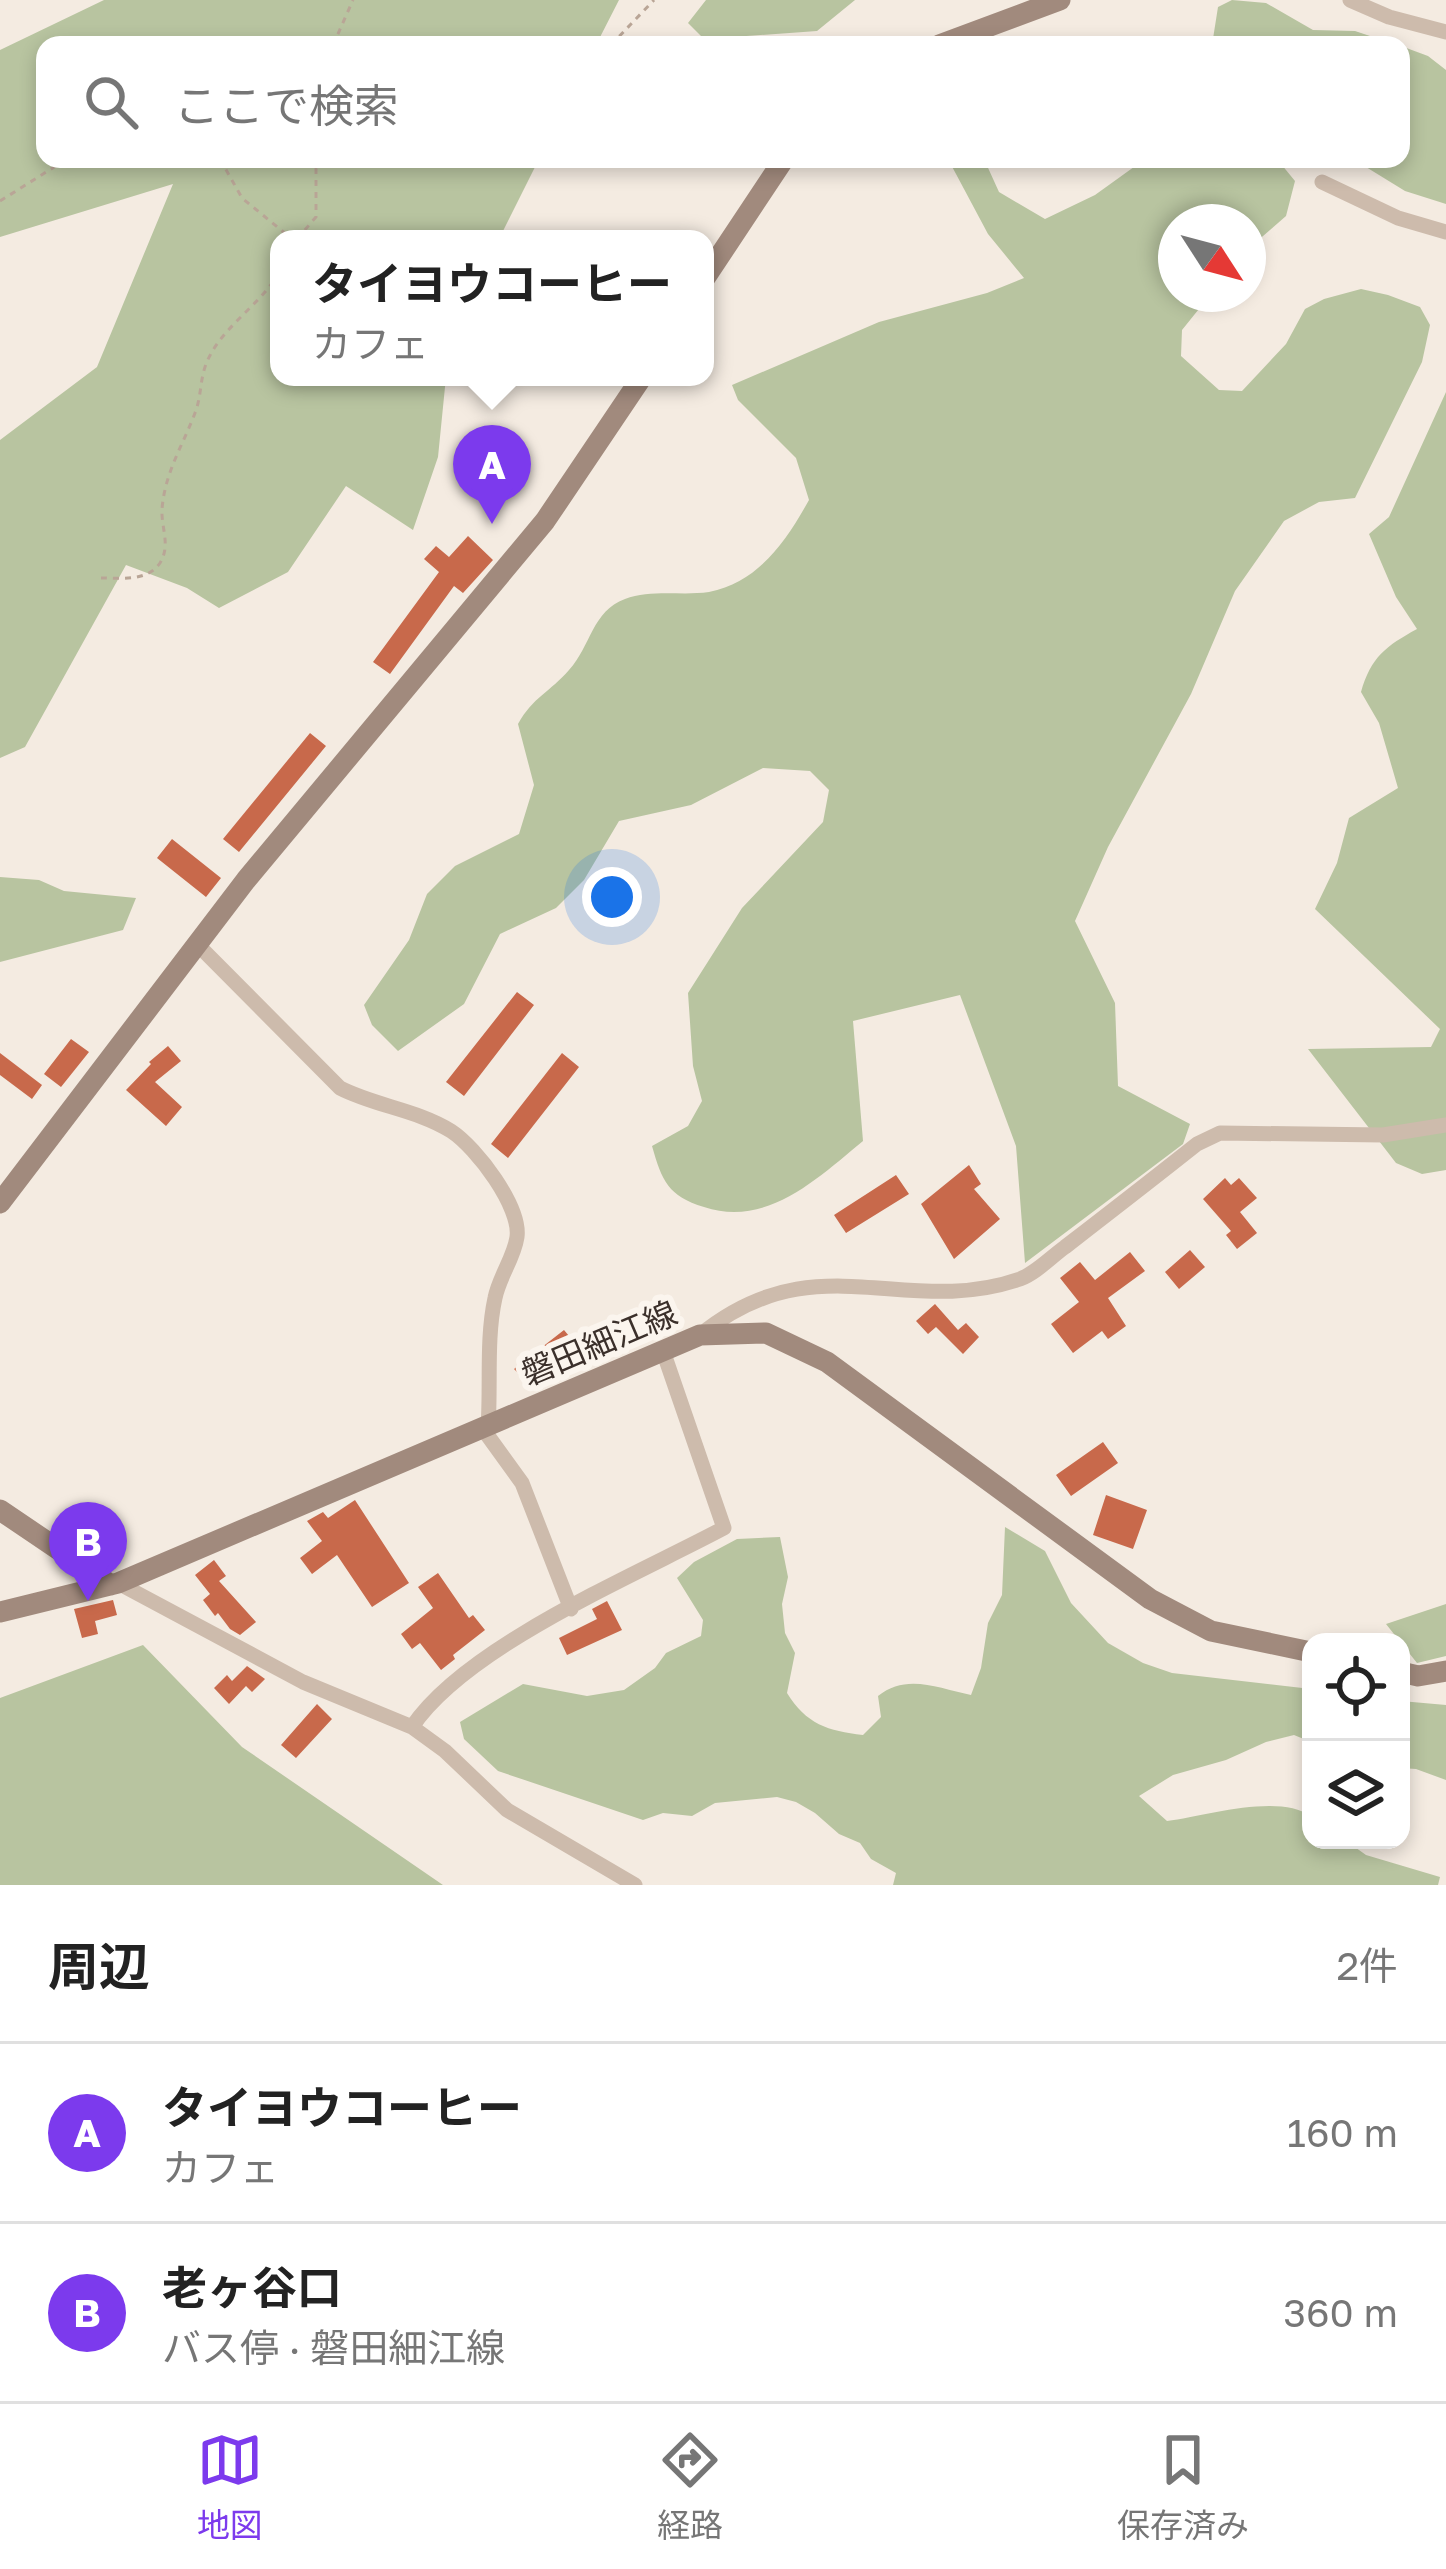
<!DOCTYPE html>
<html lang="ja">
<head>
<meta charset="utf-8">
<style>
	:root { --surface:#fff; --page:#f6f6f6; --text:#222; --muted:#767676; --line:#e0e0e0; --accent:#7c3aed }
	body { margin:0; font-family:"Golos Text","Noto Sans JP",sans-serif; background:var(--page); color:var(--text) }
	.controls { position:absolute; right:36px; bottom:36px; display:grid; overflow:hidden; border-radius:24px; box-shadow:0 6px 18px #0003 }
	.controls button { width:108px; height:108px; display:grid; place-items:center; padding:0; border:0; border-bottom:3px solid var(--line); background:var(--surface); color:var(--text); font:60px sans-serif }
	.compass { position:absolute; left:1158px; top:204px; width:108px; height:108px; border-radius:50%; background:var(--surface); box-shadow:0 6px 18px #0003; rotate:126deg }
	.you { position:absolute; left:612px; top:897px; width:42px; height:42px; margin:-30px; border:9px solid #fff; border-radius:50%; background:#1a73e8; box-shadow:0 0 0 18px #1a73e833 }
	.badge { display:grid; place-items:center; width:78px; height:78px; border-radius:50%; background:var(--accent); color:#fff; font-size:39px; font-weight:700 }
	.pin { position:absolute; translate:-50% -99px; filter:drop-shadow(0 3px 6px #0008) }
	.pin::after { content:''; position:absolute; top:63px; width:42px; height:36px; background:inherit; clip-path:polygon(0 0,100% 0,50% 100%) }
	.popup { position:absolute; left:270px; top:230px; width:444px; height:156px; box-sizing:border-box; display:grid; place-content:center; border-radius:24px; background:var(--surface); filter:drop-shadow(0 3px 9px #0005); font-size:39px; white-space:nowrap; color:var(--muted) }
	.popup b { font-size:45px; color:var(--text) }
	.popup::after { content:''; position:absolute; left:50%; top:100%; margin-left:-24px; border:24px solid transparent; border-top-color:var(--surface) }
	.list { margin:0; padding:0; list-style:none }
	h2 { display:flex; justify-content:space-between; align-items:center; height:156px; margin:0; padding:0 48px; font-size:51px }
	h2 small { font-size:39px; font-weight:400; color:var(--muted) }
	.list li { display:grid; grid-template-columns:78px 1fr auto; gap:36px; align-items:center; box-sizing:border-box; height:180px; padding:0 48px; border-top:3px solid var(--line) }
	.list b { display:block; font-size:45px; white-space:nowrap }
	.list p { margin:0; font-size:39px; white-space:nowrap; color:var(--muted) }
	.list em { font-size:39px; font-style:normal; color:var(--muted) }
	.icon { flex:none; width:66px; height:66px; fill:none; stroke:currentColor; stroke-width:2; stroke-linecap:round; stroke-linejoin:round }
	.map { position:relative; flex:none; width:1446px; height:1885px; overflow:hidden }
	.search { position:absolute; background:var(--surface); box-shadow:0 6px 18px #0003; left:36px; right:36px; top:36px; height:132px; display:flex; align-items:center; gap:30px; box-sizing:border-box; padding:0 42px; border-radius:24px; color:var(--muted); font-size:45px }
	.sheet { height:516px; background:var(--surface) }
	nav { display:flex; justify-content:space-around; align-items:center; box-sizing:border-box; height:168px; border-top:3px solid var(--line); background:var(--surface); font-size:33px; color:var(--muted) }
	nav a { display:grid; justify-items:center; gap:6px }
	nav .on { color:var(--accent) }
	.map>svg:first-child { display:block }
	.green { fill:#b8c4a0 }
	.building { fill:#c8694b }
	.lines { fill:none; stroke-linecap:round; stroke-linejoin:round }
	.path { stroke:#b9a596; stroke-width:3; stroke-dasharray:6 6; stroke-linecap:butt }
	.street { stroke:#cdbbac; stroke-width:15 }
	.secondary { stroke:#a18a7d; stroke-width:21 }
	.labels { text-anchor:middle; stroke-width:12; stroke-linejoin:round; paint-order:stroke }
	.street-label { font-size:33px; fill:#3b302b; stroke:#fbf5ee }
</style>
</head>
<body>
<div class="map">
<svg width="1446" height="1885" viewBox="0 0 1446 1885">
	<rect width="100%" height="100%" fill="#f4ebe1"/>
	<path class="green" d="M104,0H619L596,45H45V159H539L499,239H279V377H446L438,457L413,530L346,486L288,572L219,608L187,588L126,565L25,747L0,758V440L97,367L173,184L0,237V50Z
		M706,0H855L817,31L704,39L688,23Z
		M1232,0L1266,3L1313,30L1355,31L1397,45H1212L1218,7Z
		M1401,46L1428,56L1446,70V204L1405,191L1353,159H1401Z
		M948,159H984L999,192L1045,219L1095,195L1145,159H1277L1295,181L1286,216L1248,249V222H1176V294H1211L1182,330L1181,356L1219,390L1242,391L1286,344L1305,309L1324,299L1361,289L1388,295L1420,307L1430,325L1422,362L1355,498L1319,502L1284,521L1235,591L1191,694L1108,847L1075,921L1115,1003L1118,1086L1190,1124L1183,1144L1025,1263L1016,1146L960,995L853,1021L863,1141C818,1178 767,1228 704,1207C668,1196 662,1181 652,1146L688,1126L702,1101L693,1066L688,993L742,908L823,822L829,790L810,771L763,768L691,805L619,821L584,880L556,908L500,934L464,1004L398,1051L372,1025L364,1005L409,940L427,894L455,866L519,834L534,785L518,724C533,697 550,692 569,670C591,646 592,611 625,599C651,589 682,596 709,592C759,582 786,541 809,500L796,458L738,400L732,385L879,322L987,293L1024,278L988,234Z
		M1446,392V1170L1422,1174L1396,1163L1308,1049L1431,1047L1440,1029L1315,909L1337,863L1349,818L1398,788L1379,723L1361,692C1371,657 1386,646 1417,629L1396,597L1369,534L1389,517Z
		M0,877L39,880L64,891L136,898L123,930L0,962Z
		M1005,1527L1045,1551L1071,1603L1108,1643L1143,1663L1172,1673L1311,1689V1742L1294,1735L1266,1742L1226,1760L1173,1775L1139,1796L1167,1821C1206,1816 1278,1793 1311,1816V1840H1345L1366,1855L1440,1877L1438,1885H893L896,1873L871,1859L860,1843L839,1834L815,1813L796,1802L777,1797L715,1803L692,1816L663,1813L643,1820L498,1771L464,1739L460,1722L523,1684L587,1696L624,1690L655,1668L666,1653L701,1636L703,1620L677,1578L694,1562L737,1539L780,1537L788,1577L782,1604L785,1633L795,1653L787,1693C806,1724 828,1731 863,1735L881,1717L878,1696C906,1673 938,1688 971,1695L981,1668L988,1623L1002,1595Z
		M1446,1604V1656L1417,1663L1386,1624Z
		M143,1645L242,1747L443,1885H0V1698Z
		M1401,1701L1446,1705V1780L1416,1769L1401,1768Z"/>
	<path class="building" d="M468,536L493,560L463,593L454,586L390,674L373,662L439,572L424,559L436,546L449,557Z
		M310,733L326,746L239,852L223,839Z
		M172,839L221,878L206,897L157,858Z
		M517,992L534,1005L464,1096L446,1082Z
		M71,1039L89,1052L61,1087L44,1074Z
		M168,1046L181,1061L155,1082L182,1107L166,1126L126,1090L151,1064L149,1062Z
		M0,1053L42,1085L32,1099L0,1075Z
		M562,1053L579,1067L508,1158L491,1144Z
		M969,1165L981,1184L974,1189L1000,1219L954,1259L921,1204Z
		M896,1175L909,1194L846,1233L834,1215Z
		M1225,1178L1231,1185L1239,1178L1257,1198L1240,1212L1257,1233L1237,1249L1226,1235L1231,1231L1203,1199Z
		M1190,1250L1205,1267L1179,1289L1165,1272Z
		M1130,1252L1145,1271L1108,1298L1126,1326L1108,1339L1102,1331L1073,1353L1051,1324L1079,1302L1060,1278L1080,1262L1095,1280Z
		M935,1304L958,1330L966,1323L979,1337L963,1354L936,1327L928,1334L916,1321Z
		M564,1330L589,1360L577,1370L563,1355L530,1385L514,1369Z
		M1103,1442L1118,1463L1071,1496L1056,1475Z
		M1106,1495L1147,1510L1133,1549L1093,1535Z
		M355,1500L409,1583L372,1607L337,1555L312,1574L300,1558L322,1541L307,1521L323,1512L328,1518Z
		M214,1560L226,1576L219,1581L256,1622L240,1635L230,1629L218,1613L215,1616L203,1600L210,1594L195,1575Z
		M438,1573L469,1618L473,1615L485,1630L453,1655L455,1659L441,1670L420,1643L412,1649L401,1634L433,1608L418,1587Z
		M113,1600L117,1615L95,1621L98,1634L82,1638L74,1609Z
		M607,1601L622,1630L567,1655L559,1638L597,1619L592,1609Z
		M247,1666L265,1679L252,1692L246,1686L229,1704L214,1688L227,1675L232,1681Z
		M317,1704L332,1719L296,1758L281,1745Z"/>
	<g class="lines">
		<path class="path" d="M333,45L353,0
			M611,45L654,0
			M220,159L242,198L292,239
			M0,201L67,159
			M297,239L316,217V169L321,159
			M101,578C121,578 147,582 160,563C171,545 161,528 162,509C165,472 183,445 195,413C201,398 200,382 205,367C218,329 258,308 279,273"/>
		<path class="street" d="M1350,0L1389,17L1446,32
			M1322,182L1398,218L1446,232
			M196,943L340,1088C375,1106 418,1110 451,1131C477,1148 521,1207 517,1237C514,1258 499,1277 495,1298C486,1339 491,1385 488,1427
			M700,1335C815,1241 905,1319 1020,1279C1036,1273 1051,1257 1065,1247C1109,1213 1153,1179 1197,1144L1220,1133L1383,1135L1446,1125
			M483,1429L522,1483L571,1609
			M118,1583L303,1682L412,1727L445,1751L507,1810L635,1885
			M412,1727C466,1646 636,1575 724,1528L663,1351"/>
		<path class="secondary" d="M939,45L1060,0
			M705,278L784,159
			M0,1203L246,880L545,521L642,377
			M0,1510L111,1585
			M0,1612L118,1583L700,1335L766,1333L827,1362L1150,1599L1211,1631L1311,1652
			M1401,1672L1418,1676L1446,1671"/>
	</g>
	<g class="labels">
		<g class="street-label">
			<text transform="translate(599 1343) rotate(-23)" y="12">磐田細江線</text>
		</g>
	</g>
</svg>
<div class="controls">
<button><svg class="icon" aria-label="locate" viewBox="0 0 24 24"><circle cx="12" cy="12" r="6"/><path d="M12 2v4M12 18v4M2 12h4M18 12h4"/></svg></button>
<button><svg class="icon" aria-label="layers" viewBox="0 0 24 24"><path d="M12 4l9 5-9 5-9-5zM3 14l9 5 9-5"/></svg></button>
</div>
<svg class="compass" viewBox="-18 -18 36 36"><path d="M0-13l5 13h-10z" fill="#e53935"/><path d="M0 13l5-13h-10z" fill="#767676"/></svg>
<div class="you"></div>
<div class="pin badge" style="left:492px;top:524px">A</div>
<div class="popup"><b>タイヨウコーヒー</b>カフェ</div>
<div class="pin badge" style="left:88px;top:1601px">B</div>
<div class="search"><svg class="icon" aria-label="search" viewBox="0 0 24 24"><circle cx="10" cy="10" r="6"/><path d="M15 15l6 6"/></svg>ここで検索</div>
</div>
<section class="sheet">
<h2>周辺<small>2件</small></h2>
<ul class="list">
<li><span class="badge">A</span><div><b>タイヨウコーヒー</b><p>カフェ</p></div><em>160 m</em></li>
<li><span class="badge">B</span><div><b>老ヶ谷口</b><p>バス停 · 磐田細江線</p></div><em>360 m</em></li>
</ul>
</section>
<nav>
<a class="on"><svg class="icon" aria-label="map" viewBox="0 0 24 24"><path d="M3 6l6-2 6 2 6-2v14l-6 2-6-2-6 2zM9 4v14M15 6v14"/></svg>地図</a>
<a><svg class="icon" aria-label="directions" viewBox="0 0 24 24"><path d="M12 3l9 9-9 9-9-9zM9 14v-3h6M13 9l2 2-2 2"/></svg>経路</a>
<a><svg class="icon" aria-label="saved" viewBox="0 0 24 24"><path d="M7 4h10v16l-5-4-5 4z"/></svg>保存済み</a>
</nav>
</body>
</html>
